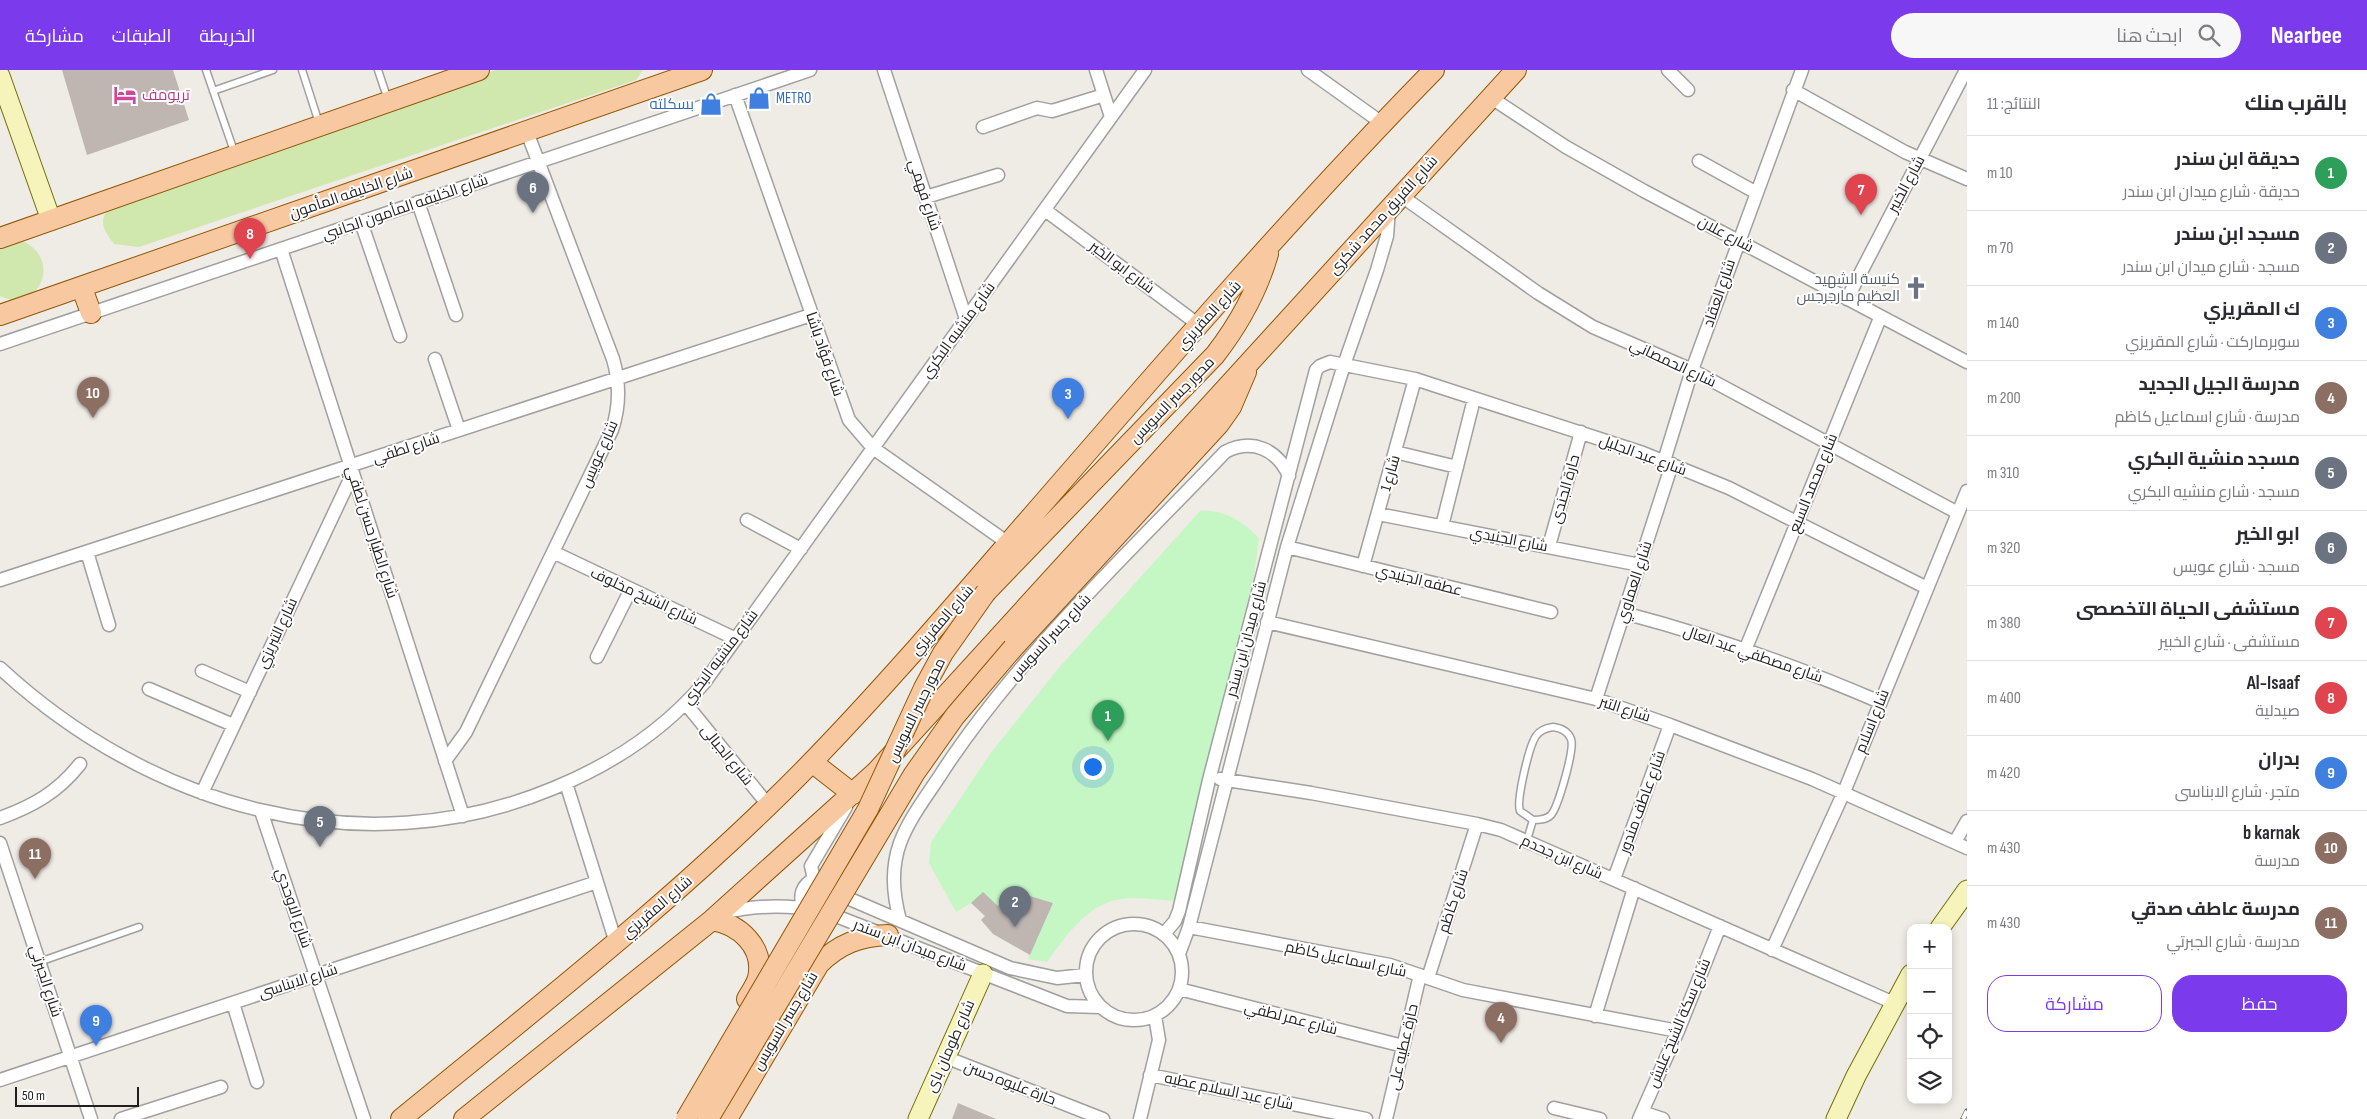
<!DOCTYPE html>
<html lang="ar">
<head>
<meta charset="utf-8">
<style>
	:root { --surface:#fff; --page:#f7f7f7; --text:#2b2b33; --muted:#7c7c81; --line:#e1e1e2; --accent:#7c3aed }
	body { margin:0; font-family:"Sofia Sans Condensed",Cairo,sans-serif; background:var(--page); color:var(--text); direction:rtl }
	.controls { position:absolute; right:15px; bottom:15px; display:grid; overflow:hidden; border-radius:10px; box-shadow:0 2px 8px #0003 }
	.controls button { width:45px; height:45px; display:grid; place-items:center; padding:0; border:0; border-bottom:1px solid var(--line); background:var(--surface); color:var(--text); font:25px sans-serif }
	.scale { position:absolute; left:15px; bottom:12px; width:124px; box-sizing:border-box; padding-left:5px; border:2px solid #1f1f1f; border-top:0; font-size:14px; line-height:18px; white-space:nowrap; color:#1f1f1f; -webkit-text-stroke:4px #fff; paint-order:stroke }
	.you { position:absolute; left:1092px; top:696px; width:18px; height:18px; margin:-12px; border:4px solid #fff; border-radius:50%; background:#1a73e8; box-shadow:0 0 0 8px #1a73e833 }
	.badge { display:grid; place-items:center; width:32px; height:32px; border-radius:50%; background:var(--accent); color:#fff; font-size:16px; font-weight:700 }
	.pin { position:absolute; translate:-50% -41px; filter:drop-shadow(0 1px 2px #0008) }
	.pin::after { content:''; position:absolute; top:26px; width:18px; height:15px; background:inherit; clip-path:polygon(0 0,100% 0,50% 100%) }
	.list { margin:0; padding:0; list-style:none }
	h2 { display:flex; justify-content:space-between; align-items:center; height:65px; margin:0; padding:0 20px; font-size:21px }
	h2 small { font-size:16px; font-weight:400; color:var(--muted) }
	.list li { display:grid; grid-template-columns:32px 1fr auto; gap:15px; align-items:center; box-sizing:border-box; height:75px; padding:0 20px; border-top:1px solid var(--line) }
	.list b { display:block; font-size:19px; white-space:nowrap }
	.list p { margin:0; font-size:16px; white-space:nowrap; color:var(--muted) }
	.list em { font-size:16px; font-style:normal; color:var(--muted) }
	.actions { display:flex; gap:10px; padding:15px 20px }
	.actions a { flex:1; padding:11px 0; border:1px solid var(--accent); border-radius:20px; text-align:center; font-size:18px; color:var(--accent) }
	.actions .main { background:var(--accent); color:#fff }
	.icon { flex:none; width:28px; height:28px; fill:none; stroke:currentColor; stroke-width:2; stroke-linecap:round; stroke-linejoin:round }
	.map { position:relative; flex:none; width:1967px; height:1049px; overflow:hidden; direction:ltr }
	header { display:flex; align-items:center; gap:30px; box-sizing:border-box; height:70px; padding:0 25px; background:var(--accent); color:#fff }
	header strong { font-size:24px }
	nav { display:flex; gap:28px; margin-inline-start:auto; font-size:18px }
	.search { width:350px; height:45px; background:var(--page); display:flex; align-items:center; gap:12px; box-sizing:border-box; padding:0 18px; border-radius:28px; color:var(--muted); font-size:19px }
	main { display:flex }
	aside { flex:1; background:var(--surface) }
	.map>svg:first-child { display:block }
	.grass { fill:#d0e7ad }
	.park { fill:#c5f7c4 }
	.building { fill:#bfb6b2 }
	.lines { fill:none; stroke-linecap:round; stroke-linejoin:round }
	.lane-casing { stroke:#a0a0a0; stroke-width:9 }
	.street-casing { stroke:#a0a0a0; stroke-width:15 }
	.secondary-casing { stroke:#717209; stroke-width:21 }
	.primary-casing { stroke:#935606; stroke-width:22 }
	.lane { stroke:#fff; stroke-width:6 }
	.street { stroke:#fff; stroke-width:12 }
	.secondary { stroke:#f7f4bb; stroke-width:19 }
	.primary { stroke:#f8c9a1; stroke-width:20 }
	.rail-casing { stroke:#6d6d6d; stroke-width:5.5 }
	.rail { stroke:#fff; stroke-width:4; stroke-dasharray:11; stroke-linecap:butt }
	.primary-bridge-casing { stroke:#935606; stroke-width:22; stroke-linecap:butt }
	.primary-bridge { stroke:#f8c9a1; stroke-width:20 }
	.labels { text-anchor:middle; stroke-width:4; stroke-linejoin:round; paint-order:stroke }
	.hotel-label { font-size:15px; fill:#b23c85; stroke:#fff; text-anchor:start }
	.shop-label { font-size:15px; fill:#366cbe; stroke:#fff; text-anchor:start }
	.street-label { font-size:15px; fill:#1f1f1f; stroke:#fff }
	.worship-label { font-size:15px; fill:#5b616d; stroke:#fff; text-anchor:end }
</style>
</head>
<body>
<header>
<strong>Nearbee</strong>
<div class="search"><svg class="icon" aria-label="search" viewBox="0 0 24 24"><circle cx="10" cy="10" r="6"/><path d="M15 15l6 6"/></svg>ابحث هنا</div>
<nav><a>الخريطة</a><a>الطبقات</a><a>مشاركة</a></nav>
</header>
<main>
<aside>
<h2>بالقرب منك<small>النتائج: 11</small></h2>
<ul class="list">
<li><span class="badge" style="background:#2e9e5b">1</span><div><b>حديقة ابن سندر</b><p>حديقة · شارع ميدان ابن سندر</p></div><em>10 m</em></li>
<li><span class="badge" style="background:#6b7280">2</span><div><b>مسجد ابن سندر</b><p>مسجد · شارع ميدان ابن سندر</p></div><em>70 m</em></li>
<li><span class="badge" style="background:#3f7fe0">3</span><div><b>ك المقريزي</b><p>سوبرماركت · شارع المقريزي</p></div><em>140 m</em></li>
<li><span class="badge" style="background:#8d6e63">4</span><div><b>مدرسة الجيل الجديد</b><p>مدرسة · شارع اسماعيل كاظم</p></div><em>200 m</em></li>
<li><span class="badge" style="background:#6b7280">5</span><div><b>مسجد منشية البكري</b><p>مسجد · شارع منشيه البكري</p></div><em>310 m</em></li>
<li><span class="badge" style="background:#6b7280">6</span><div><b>ابو الخير</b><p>مسجد · شارع عويس</p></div><em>320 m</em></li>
<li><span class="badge" style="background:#e0444e">7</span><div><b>مستشفى الحياة التخصصى</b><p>مستشفى · شارع الخبير</p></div><em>380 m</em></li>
<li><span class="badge" style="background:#e0444e">8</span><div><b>Al-Isaaf</b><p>صيدلية</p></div><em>400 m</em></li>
<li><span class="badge" style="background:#3f7fe0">9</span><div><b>بدران</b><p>متجر · شارع الابناسى</p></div><em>420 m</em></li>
<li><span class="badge" style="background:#8d6e63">10</span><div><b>b karnak</b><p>مدرسة</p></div><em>430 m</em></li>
<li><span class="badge" style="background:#8d6e63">11</span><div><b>مدرسة عاطف صدقي</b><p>مدرسة · شارع الجبرتي</p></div><em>430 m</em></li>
</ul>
<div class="actions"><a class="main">حفظ</a><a>مشاركة</a></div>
</aside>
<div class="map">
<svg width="1967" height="1049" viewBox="0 0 1967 1049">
	<rect width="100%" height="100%" fill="#efebe5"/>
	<path class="grass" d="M496,0H643L636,10L139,177L114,174C96,151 101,143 123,126Z
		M20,170C65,188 38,245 0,226V173Z"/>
	<path class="park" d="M1200,441C1225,439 1242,451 1259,468L1252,522L1176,831C1158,830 1139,826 1121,829C1087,834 1066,866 1047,892L1028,889L1053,833L1011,821L998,836L971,833L956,842L929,793L931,772L990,684L1057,600Z"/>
	<path class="building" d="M62,0H173L189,50L87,85Z
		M1010,820L1053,833L1030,885L993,864L981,850L985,846L971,833L983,822L998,836Z
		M958,1033L996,1049H952Z"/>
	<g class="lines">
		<defs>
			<path id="lane" d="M206,0L235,84
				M302,0L319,53
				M378,0L388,30
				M213,21L273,0
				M1553,657C1561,658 1568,661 1571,669C1575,679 1558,737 1551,745C1546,750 1539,750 1533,750L1520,741C1516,731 1529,676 1536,666C1540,660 1546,658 1553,657Z
				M1527,770L1533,750
				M39,892L139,857"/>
			<path id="street" d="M884,0L966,249
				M1096,0L1111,47
				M1308,0L1382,53
				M1668,0L1688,20
				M1793,20L1905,82L1967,109
				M735,25L849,350L873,378L1008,473
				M1490,27L1566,77L1644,121L1967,292
				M983,57L1037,38L1052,41L1104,25
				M1699,91L1755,122
				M1400,125L1538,223L1593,257L1692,300L1958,443
				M926,127L998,105
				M418,132L456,245
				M1045,140L1199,255
				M361,152L400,266
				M281,179L463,746
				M1847,229L1966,0
				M0,274L810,0
				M435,289L459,360
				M1395,382L1457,397
				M1664,391L1692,300L1802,0
				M1378,444L1640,495
				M747,450L801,479
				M1442,456L1474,329
				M1549,476L1581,362
				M1287,477L1551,542
				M87,482L109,555
				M553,482L736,569
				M1363,496L1415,309
				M0,510L811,245
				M1624,543C1712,566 1796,596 1880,632
				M1267,552L1596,629L1670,655L1812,709L1967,778
				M1746,578L1880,248
				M597,587L631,519
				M0,598C149,736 360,799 554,718C610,695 664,660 704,613L1145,0
				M202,601L250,622
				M149,619L233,655
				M1596,629L1672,394
				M686,634L769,736
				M445,691L466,662L612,360C620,336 620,313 613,289L527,62
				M1220,709L1311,723L1477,754L1501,760L1894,933
				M566,713L616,873
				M202,723L353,403
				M846,737L811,796L814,809L822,817L1010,898L1057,908L1085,905
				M261,741L364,1049
				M0,748C33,736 58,722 80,694
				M1955,772L1967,751
				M0,773L91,1049
				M1614,809L1670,655
				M803,837C799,825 802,815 814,809
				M724,843C758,834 790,835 823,841L1067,936L1100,937
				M900,850C893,825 891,798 900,773C910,746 930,722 945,698C1022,582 1129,483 1225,382C1252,368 1277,379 1289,406
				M1086 902a48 48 0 1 1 96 0a48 48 0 1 1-96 0Z
				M1189,857L1390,895L1463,920L1678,961
				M1164,864L1175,851L1179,841L1209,710L1316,300L1320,296L1330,292L1415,309L1643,383L1729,418L1927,518
				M1772,880L1844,722L1967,421
				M1179,884L1189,857L1287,477L1344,295L1377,200L1387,166L1389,139
				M1428,908L1477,754
				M1179,919L1403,976
				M233,933L257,1012
				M1595,946L1634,818
				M945,987L1103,1049
				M1150,1005L1366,1049
				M0,1010L597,812
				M1554,1038L1600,1049
				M1642,1042L1663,1049
				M121,1049L221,1017
				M1140,1049L1159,970L1155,946
				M1386,1049L1420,905
				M1639,1049L1678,961L1720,856"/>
			<path id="secondary" d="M0,6L51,150
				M1940,858L1967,820
				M918,1049L983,904
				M1836,1049L1856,1006L1911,904"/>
			<path id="primary" d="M0,168L479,0
				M82,218L91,243
				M0,245L702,0
				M986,522L1215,285C1239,254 1257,222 1268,184
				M1013,578L1219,354L1231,337L1246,302
				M812,692L853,724
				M712,850C739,854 765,877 758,908C756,915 751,922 747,929
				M401,1049C540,935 683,824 809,695C880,622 946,545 1012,469C1150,310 1287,150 1434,0
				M464,1049L712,850L876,702L1516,0
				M727,1049L819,894C839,874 860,866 888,865"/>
		</defs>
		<use href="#lane" class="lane-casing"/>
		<use href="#street" class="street-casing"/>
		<use href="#secondary" class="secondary-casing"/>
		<use href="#primary" class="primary-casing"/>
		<use href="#lane" class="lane"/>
		<use href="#street" class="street"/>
		<use href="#secondary" class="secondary"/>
		<use href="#primary" class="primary"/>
		<defs>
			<path id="rail" d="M1963,1049L1967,1041"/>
		</defs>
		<use href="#rail" class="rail-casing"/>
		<use href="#rail" class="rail"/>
		<defs>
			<path id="primary-bridge" d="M686,1049L868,739L924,618L943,583L986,522
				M708,1049L914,704L955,646L1013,578"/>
		</defs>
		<use href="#primary-bridge" class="primary-bridge-casing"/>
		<use href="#primary-bridge" class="primary-bridge"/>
	</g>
	<defs>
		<symbol id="hotel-bare" viewBox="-9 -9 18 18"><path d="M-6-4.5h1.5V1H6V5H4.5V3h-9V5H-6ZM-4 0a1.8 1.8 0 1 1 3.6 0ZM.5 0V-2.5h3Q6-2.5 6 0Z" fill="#d1479c" stroke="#fff" stroke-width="2.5" paint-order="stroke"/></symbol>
		<symbol id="shop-bare" viewBox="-9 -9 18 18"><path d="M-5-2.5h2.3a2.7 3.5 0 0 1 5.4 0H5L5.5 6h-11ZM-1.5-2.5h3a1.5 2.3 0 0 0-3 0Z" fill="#3f7fe0" stroke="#fff" stroke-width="2.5" paint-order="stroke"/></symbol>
		<symbol id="church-bare" viewBox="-9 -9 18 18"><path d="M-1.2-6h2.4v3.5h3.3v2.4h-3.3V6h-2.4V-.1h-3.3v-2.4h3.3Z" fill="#6b7280" stroke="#fff" stroke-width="2.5" paint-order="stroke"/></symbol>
	</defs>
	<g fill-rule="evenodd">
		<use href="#hotel-bare" x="109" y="9" width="32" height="32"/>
		<use href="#shop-bare" x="743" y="12" width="32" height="32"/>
		<use href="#shop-bare" x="695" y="18" width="32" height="32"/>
		<use href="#church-bare" x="1900" y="202" width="32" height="32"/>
	</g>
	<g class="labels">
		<g class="hotel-label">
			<text x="142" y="30">تريومف</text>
		</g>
		<g class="shop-label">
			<text x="776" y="33">METRO</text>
			<text x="694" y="39" text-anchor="end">بسكلته</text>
		</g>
		<g class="street-label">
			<text transform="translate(1906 114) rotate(-62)" y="5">شارع الخبير</text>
			<text transform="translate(351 123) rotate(-19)" y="5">شارع الخليفه المأمون</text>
			<text transform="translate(925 125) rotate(72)" y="5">شارع فهمي</text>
			<text transform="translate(405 137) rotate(-19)" y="5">شارع الخليفه المأمون الجانبي</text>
			<text transform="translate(1383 145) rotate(-48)" y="5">شارع الفريق محمد شكرى</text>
			<text transform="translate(1726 164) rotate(28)" y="5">شارع علان</text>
			<text transform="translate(1122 197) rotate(37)" y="5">شارع ابو الخير</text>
			<text transform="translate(1719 223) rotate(-71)" y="5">شارع العقاد</text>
			<text transform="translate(1209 245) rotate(-48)" y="5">شارع المقريزي</text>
			<text transform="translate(958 260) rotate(-54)" y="5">شارع منشيه البكري</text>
			<text transform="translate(825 284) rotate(71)" y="5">شارع فؤاد باشا</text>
			<text transform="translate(1673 293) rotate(25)" y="5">شارع الحمصاني</text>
			<text transform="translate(1172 330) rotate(-46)" y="5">محور جسر السويس</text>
			<text transform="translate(406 378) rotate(-18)" y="5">شارع لطفي</text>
			<text transform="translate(599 384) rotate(-66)" y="5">شارع عويس</text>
			<text transform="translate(1643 385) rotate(20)" y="5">شارع عبد الجليل</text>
			<text transform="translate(1390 403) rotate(-74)" y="5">شارع 1</text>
			<text transform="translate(1813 413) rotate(-68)" y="5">شارع محمد السبع</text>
			<text transform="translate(1565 419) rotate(-74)" y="5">حارة الجندى</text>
			<text transform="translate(372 462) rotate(72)" y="5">شارع الطيار حسن لطفي</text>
			<text transform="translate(1509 469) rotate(11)" y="5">شارع الجنيدي</text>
			<text transform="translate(1419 510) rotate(14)" y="5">عطفه الجنيدي</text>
			<text transform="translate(1634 512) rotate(-72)" y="5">شارع العماوي</text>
			<text transform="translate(644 526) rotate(25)" y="5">شارع الشيخ مخلوف</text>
			<text transform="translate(942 550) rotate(-49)" y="5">شارع المقريزي</text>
			<text transform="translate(277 563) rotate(-65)" y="5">شارع التبريزي</text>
			<text transform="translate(1050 567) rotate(-47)" y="5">شارع جسر السويس</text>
			<text transform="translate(1246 569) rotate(-75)" y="5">شارع ميدان ابن سندر</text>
			<text transform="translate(1753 584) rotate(19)" y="5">شارع مصطفي عبد العال</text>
			<text transform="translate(720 587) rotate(-53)" y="5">شارع منشيه البكري</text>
			<text transform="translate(1625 639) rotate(18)" y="5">شارع التبر</text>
			<text transform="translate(916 640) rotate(-64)" y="5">محور جسر السويس</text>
			<text transform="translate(1872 651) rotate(-68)" y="5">شارع اسلام</text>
			<text transform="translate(727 685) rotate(51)" y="5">شارع الجبالى</text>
			<text transform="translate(1642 732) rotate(-70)" y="5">شارع عاطف مندور</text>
			<text transform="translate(1562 787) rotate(24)" y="5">شارع ابن جحدم</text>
			<text transform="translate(1453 831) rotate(-72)" y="5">شارع كاظم</text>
			<text transform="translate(657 837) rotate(-41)" y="5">شارع المقريزي</text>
			<text transform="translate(294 838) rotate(71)" y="5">شارع الاوحدي</text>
			<text transform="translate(910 875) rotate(21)" y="5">شارع ميدان ابن سندر</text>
			<text transform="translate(1346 889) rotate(12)" y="5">شارع اسماعيل كاظم</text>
			<text transform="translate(46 911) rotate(72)" y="5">شارع الجبرتي</text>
			<text transform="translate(298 911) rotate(-18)" y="5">شارع الابناسى</text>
			<text transform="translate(1291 948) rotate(14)" y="5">شارع عمر لطفي</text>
			<text transform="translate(785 951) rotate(-59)" y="5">شارع جسر السويس</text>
			<text transform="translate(1679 953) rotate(-67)" y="5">شارع سكة الشيخ عليش</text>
			<text transform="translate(950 976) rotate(-66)" y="5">شارع طومان باى</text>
			<text transform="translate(1403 977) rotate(-77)" y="5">حارة عطيه على</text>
			<text transform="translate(1010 1013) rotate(21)" y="5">حارة عليوه حسن</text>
			<text transform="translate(1229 1021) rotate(12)" y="5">شارع عبد السلام عطيه</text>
		</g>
		<g class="worship-label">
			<text x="1900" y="214">كنيسة الشهيد<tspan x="1900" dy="17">العظيم مارجرجس</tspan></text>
		</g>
	</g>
</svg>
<div class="controls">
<button>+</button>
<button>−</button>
<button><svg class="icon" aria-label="locate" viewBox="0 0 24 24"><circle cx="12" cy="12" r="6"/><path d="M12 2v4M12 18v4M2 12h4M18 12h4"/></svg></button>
<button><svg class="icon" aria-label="layers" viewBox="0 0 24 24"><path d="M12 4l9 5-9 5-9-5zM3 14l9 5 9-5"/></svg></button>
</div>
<div class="scale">50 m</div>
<div class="you"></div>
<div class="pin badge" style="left:1108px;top:671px;background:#2e9e5b">1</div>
<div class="pin badge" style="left:1015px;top:857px;background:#6b7280">2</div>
<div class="pin badge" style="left:1068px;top:349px;background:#3f7fe0">3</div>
<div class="pin badge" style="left:1501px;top:973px;background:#8d6e63">4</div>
<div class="pin badge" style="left:320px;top:777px;background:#6b7280">5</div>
<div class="pin badge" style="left:533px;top:143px;background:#6b7280">6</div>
<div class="pin badge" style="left:1861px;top:145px;background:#e0444e">7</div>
<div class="pin badge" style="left:250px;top:189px;background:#e0444e">8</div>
<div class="pin badge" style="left:96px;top:976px;background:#3f7fe0">9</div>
<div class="pin badge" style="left:93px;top:348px;background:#8d6e63">10</div>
<div class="pin badge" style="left:35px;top:809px;background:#8d6e63">11</div>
</div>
</main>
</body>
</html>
